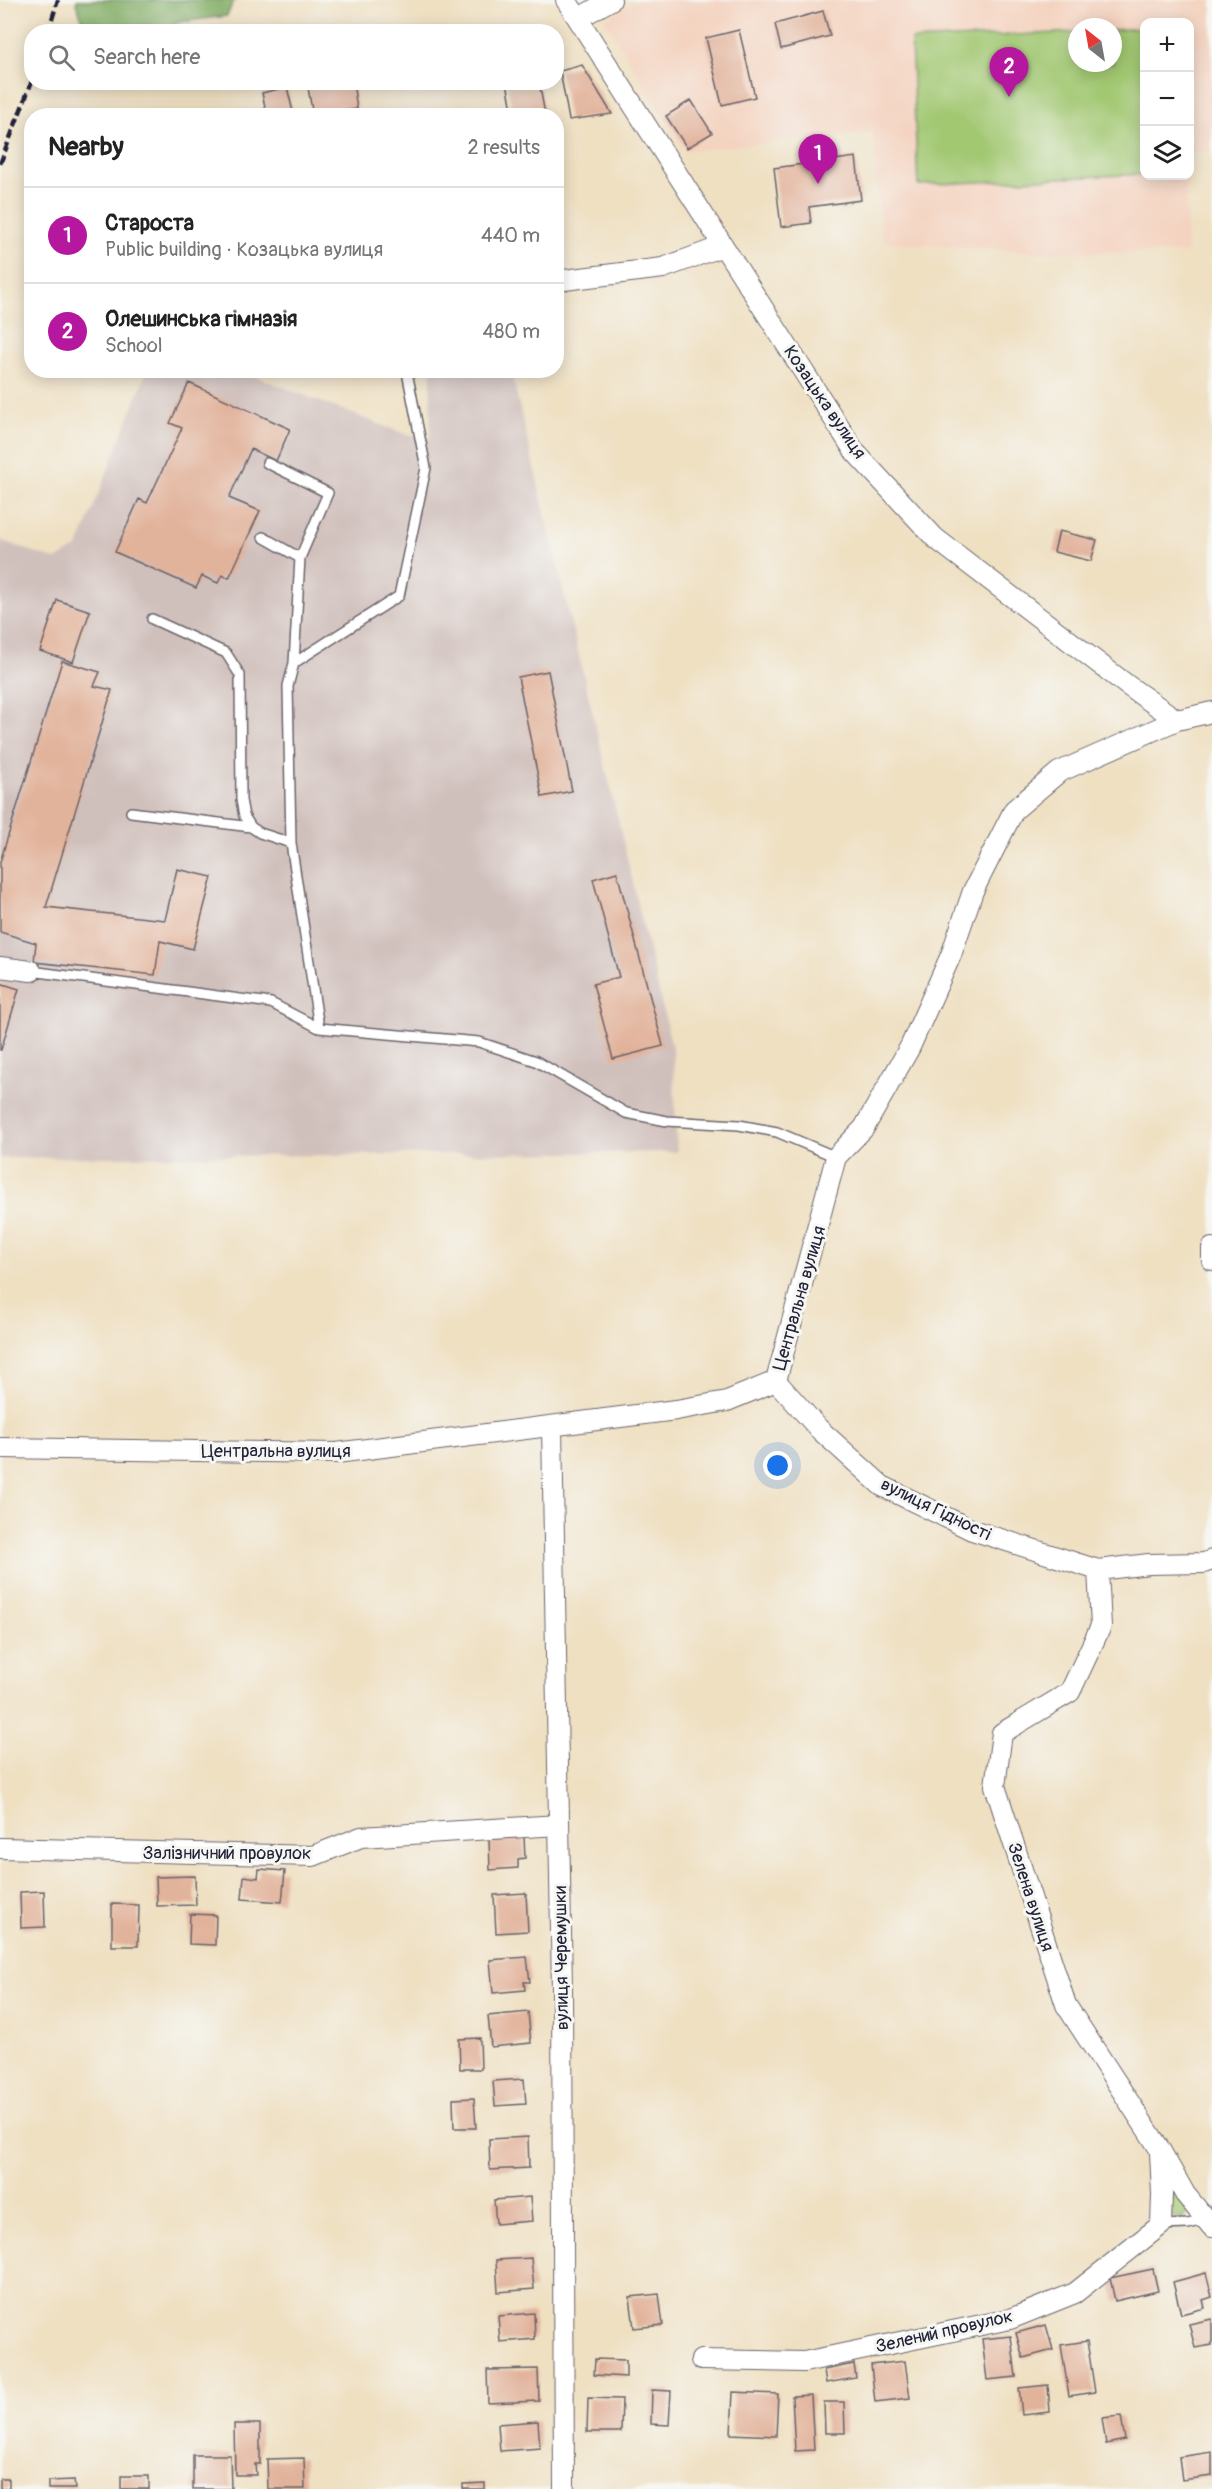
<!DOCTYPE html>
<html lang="en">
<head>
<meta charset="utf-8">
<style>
	:root { --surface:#fff; --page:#f6f6f6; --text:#222; --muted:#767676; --line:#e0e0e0; --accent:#b5179e }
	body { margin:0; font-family:Pangolin,sans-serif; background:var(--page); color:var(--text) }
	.controls { position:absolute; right:18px; top:18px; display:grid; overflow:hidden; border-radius:12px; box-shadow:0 3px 15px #0003 }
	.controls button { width:54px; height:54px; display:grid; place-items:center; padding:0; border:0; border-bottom:2px solid var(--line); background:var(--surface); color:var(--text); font:30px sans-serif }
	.compass { position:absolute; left:1068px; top:18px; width:54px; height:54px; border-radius:50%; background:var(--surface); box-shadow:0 3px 15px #0003; rotate:329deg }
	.you { position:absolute; left:778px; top:1466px; width:21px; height:21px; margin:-15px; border:4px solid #fff; border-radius:50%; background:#1a73e8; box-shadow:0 0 0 9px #1a73e833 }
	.badge { display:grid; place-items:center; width:39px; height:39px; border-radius:50%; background:var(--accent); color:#fff; font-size:20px; font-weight:700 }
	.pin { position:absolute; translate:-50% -50px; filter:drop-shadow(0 2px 3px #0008) }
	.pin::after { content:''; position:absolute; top:32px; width:21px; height:18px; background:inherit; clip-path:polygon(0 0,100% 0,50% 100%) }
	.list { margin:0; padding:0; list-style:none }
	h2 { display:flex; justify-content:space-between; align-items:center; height:78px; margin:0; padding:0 24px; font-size:26px }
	h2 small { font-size:20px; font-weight:400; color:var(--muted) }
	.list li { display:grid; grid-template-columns:39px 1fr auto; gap:18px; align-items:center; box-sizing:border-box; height:96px; padding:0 24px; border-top:2px solid var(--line) }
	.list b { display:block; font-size:22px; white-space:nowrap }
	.list p { margin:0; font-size:20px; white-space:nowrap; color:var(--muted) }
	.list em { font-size:20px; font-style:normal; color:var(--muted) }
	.icon { flex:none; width:33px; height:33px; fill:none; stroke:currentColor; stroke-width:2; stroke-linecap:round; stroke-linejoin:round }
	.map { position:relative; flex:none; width:1212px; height:2489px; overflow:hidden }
	.search { position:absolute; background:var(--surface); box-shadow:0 3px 15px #0003; left:24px; top:24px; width:540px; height:66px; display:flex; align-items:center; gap:15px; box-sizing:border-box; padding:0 21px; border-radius:24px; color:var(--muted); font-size:22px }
	.panel { position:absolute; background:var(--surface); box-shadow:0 3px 15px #0003; left:24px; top:108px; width:540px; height:270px; border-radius:24px }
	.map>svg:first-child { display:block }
	.built { fill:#f4d3c0; fill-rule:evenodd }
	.industrial { fill:#d0c0bc }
	.green { fill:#a2c872; stroke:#627556; stroke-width:1.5 }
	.forest { fill:#81ac64; stroke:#526750; stroke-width:1.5 }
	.building { fill:#e2b39b }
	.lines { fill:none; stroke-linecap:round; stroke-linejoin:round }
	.lane-casing { stroke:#6a646a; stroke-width:12 }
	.street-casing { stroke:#6a646a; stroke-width:22 }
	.lane { stroke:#fff; stroke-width:9 }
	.street { stroke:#fff; stroke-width:20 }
	.rail { stroke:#22223b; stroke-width:4.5; stroke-dasharray:9 4.5; stroke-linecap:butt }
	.labels { text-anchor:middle; stroke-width:6; stroke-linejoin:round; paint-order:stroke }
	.street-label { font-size:18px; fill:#22223b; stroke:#f6f6f2 }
</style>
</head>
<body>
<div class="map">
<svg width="1212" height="2489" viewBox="0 0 1212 2489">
	<rect width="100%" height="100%" fill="#f6f6f2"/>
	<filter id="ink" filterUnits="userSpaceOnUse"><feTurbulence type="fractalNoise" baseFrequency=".0167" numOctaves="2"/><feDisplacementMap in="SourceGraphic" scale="12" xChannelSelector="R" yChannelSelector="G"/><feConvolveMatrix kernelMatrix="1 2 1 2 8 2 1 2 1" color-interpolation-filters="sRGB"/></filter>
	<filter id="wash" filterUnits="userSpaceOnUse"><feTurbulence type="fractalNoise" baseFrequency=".008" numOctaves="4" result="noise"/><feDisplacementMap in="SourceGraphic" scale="24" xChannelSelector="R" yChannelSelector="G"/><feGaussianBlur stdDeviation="1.35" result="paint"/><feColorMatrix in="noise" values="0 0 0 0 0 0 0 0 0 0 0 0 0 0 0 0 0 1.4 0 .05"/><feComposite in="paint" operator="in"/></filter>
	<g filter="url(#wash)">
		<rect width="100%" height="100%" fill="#efe0c2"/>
		<path class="built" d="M638,0H1212V152L1190,154V22H1144V176H1186L1187,253L1032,252L882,242L873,132L685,151L604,20ZM1077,27H1113V63H1077Z"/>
		<path class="industrial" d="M147,371H246V373L405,434L430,438L431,371H511L673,1051L677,1152L0,1158V540L56,560L78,547Z"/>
		<path class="green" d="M1144,28V174L918,185L911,40L1077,32V63H1113V30Z
			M1170,2180L1190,2210L1182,2219L1168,2215Z"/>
		<path class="forest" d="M77,0H234L227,16L179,22L164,31H87L76,4Z"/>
		<g id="blocks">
			<path class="building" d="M823,11L830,36L781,49L775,24Z
				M541,25L543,32H511V30Z
				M739,30L755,97L722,105L706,38Z
				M582,65L612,114L569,120L560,71Z
				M307,82H353L357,109L313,116Z
				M507,82H539L545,114L513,116Z
				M287,87L294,116H267L262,93Z
				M691,100L712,133L687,148L666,116Z
				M856,157L861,200L809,207L811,223L781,227L774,168Z
				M189,383L290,429L276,461L251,449L229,498L260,511L229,578L222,575L218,583L202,576L196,588L115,552L139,499L147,503L182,428L170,423Z
				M1059,531L1097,540L1091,561L1054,552Z
				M57,600L90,611L73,662L40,651Z
				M62,661L100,672L94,686L112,690L46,907L165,920L177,869L212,877L193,949L160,941L155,975L34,962L36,943L0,932V862Z
				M548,671L572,791L542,797L518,677Z
				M617,872L663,1046L613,1059L593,984L619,977L593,879Z
				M0,983L19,989L1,1050H0Z
				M524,1837L525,1858L518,1859V1868L490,1870L489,1839Z
				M259,1869L285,1871L282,1902L242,1899L244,1876L258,1878Z
				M195,1876L196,1905L157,1906L156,1877Z
				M44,1891L45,1927L21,1928L20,1892Z
				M526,1893L528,1931L496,1933L494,1895Z
				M112,1904L139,1905L138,1946H112Z
				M190,1914L216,1915L215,1945L189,1944Z
				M527,1957L530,1982H524L525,1990L493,1993L490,1960Z
				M528,2012L531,2043L491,2047L488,2016Z
				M480,2038L481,2069H460L459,2039Z
				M524,2079L526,2104L495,2106L493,2081Z
				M474,2098L476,2128H454L453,2099Z
				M528,2137L529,2168L490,2170L489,2139Z
				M530,2197L532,2221L496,2224L494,2200Z
				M531,2258L534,2289L498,2292L496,2260Z
				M1153,2269L1158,2291L1115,2301L1110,2278Z
				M1206,2273L1212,2297L1203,2300L1205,2308L1181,2314L1173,2282Z
				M659,2294L663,2325L634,2328L630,2297Z
				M534,2313L535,2339L500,2342L498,2316Z
				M1212,2319V2345L1195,2348L1189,2324Z
				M1046,2325L1053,2350L1023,2358L1016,2333Z
				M1011,2336L1016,2377L987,2380L982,2339Z
				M1087,2341L1095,2392L1069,2396L1061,2345Z
				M595,2359L626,2360V2377L594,2375Z
				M905,2361L910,2398L875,2402L871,2365Z
				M854,2364L856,2378L826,2383L824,2370Z
				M538,2369L539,2401L488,2403L487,2370Z
				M1048,2385L1050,2412L1022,2415L1019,2388Z
				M652,2390L671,2391L669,2425L651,2424Z
				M733,2392L778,2394L776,2436L731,2434Z
				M811,2395L814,2450L795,2451L792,2396Z
				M588,2398L622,2399L621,2432H587Z
				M824,2402H844L845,2433H825Z
				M1121,2416L1125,2440L1106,2444L1102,2418Z
				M538,2421L540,2448L500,2451L498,2424Z
				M234,2424H260V2464H255L256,2475H235Z
				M1212,2452V2476L1182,2480L1179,2457Z
				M193,2455H230L231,2489H193Z
				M304,2458L305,2489H268L267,2459Z
				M121,2476H149V2489H121Z
				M0,2479H9V2489H0Z
				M74,2480L75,2489H48V2481Z
				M485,2483V2489H463V2484Z"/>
		</g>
	</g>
	<g filter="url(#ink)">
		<use href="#blocks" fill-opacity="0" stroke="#6a646a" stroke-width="1.5"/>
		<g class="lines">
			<defs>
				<path id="lane" d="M267,463L328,493L300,558
					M263,537L300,558L294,663
					M152,619L226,653L240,675L241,800L244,816L251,827
					M131,812L251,827L260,833L291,843
					M31,971L271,1003L319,1028L479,1042L536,1061L626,1113L667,1121L739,1125L777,1132L836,1157
					M319,1028L291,843L288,686L294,663L399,596L426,468L408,377L410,370
					M1161,2225L1188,2224L1205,2220"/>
				<path id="street" d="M566,0L855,452L935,538L1127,685L1177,720
					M579,18L611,0
					M556,281L663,268L723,246
					M0,967L31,971
					M1212,1248V1260
					M776,1381L836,1157L864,1128L910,1047L951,955L973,891L1014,810L1059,772L1177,720L1212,712
					M776,1381L819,1429L882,1486L972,1530L1098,1570L1149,1564L1204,1563L1212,1560
					M552,1427L562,1989L564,2489
					M0,1448L336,1453L676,1410L727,1401L776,1381
					M1098,1570L1101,1626L1070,1692L1002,1733L995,1786L1066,2005L1159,2148L1185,2194L1212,2227
					M0,1848L313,1856L361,1837L559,1825
					M701,2360L804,2362L1010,2319L1075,2293L1161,2225L1162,2194L1160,2153"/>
			</defs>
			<use href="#lane" class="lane-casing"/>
			<use href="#street" class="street-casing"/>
			<use href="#lane" class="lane"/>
			<use href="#street" class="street"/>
			<path class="rail" d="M48,32L58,0
				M0,164L32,81"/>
		</g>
	</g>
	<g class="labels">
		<g class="street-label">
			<text transform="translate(825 402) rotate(56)" y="6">Козацька вулиця</text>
			<text transform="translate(799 1298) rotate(-74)" y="6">Центральна вулиця</text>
			<text x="276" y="1457">Центральна вулиця</text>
			<text transform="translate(936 1509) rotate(26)" y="6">вулиця Гідності</text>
			<text x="227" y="1859">Залізничний провулок</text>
			<text transform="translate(1031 1897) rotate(72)" y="6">Зелена вулиця</text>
			<text transform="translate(561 1958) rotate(-91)" y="6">вулиця Черемушки</text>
			<text transform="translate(944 2331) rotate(-13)" y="6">Зелений провулок</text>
		</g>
	</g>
</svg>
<div class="controls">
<button>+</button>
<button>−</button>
<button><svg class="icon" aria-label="layers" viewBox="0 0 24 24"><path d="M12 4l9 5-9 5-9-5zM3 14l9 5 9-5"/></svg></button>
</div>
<svg class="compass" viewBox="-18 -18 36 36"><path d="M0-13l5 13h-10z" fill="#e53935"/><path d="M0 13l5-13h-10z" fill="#767676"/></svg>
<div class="you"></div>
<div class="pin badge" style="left:818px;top:184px">1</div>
<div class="pin badge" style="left:1009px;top:97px">2</div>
<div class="search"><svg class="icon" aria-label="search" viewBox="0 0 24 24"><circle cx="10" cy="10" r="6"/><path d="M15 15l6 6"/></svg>Search here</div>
<section class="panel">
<h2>Nearby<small>2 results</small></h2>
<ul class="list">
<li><span class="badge">1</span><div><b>Староста</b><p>Public building · Козацька вулиця</p></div><em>440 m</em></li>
<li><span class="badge">2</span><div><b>Олешинська гімназія</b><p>School</p></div><em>480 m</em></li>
</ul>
</section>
</div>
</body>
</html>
